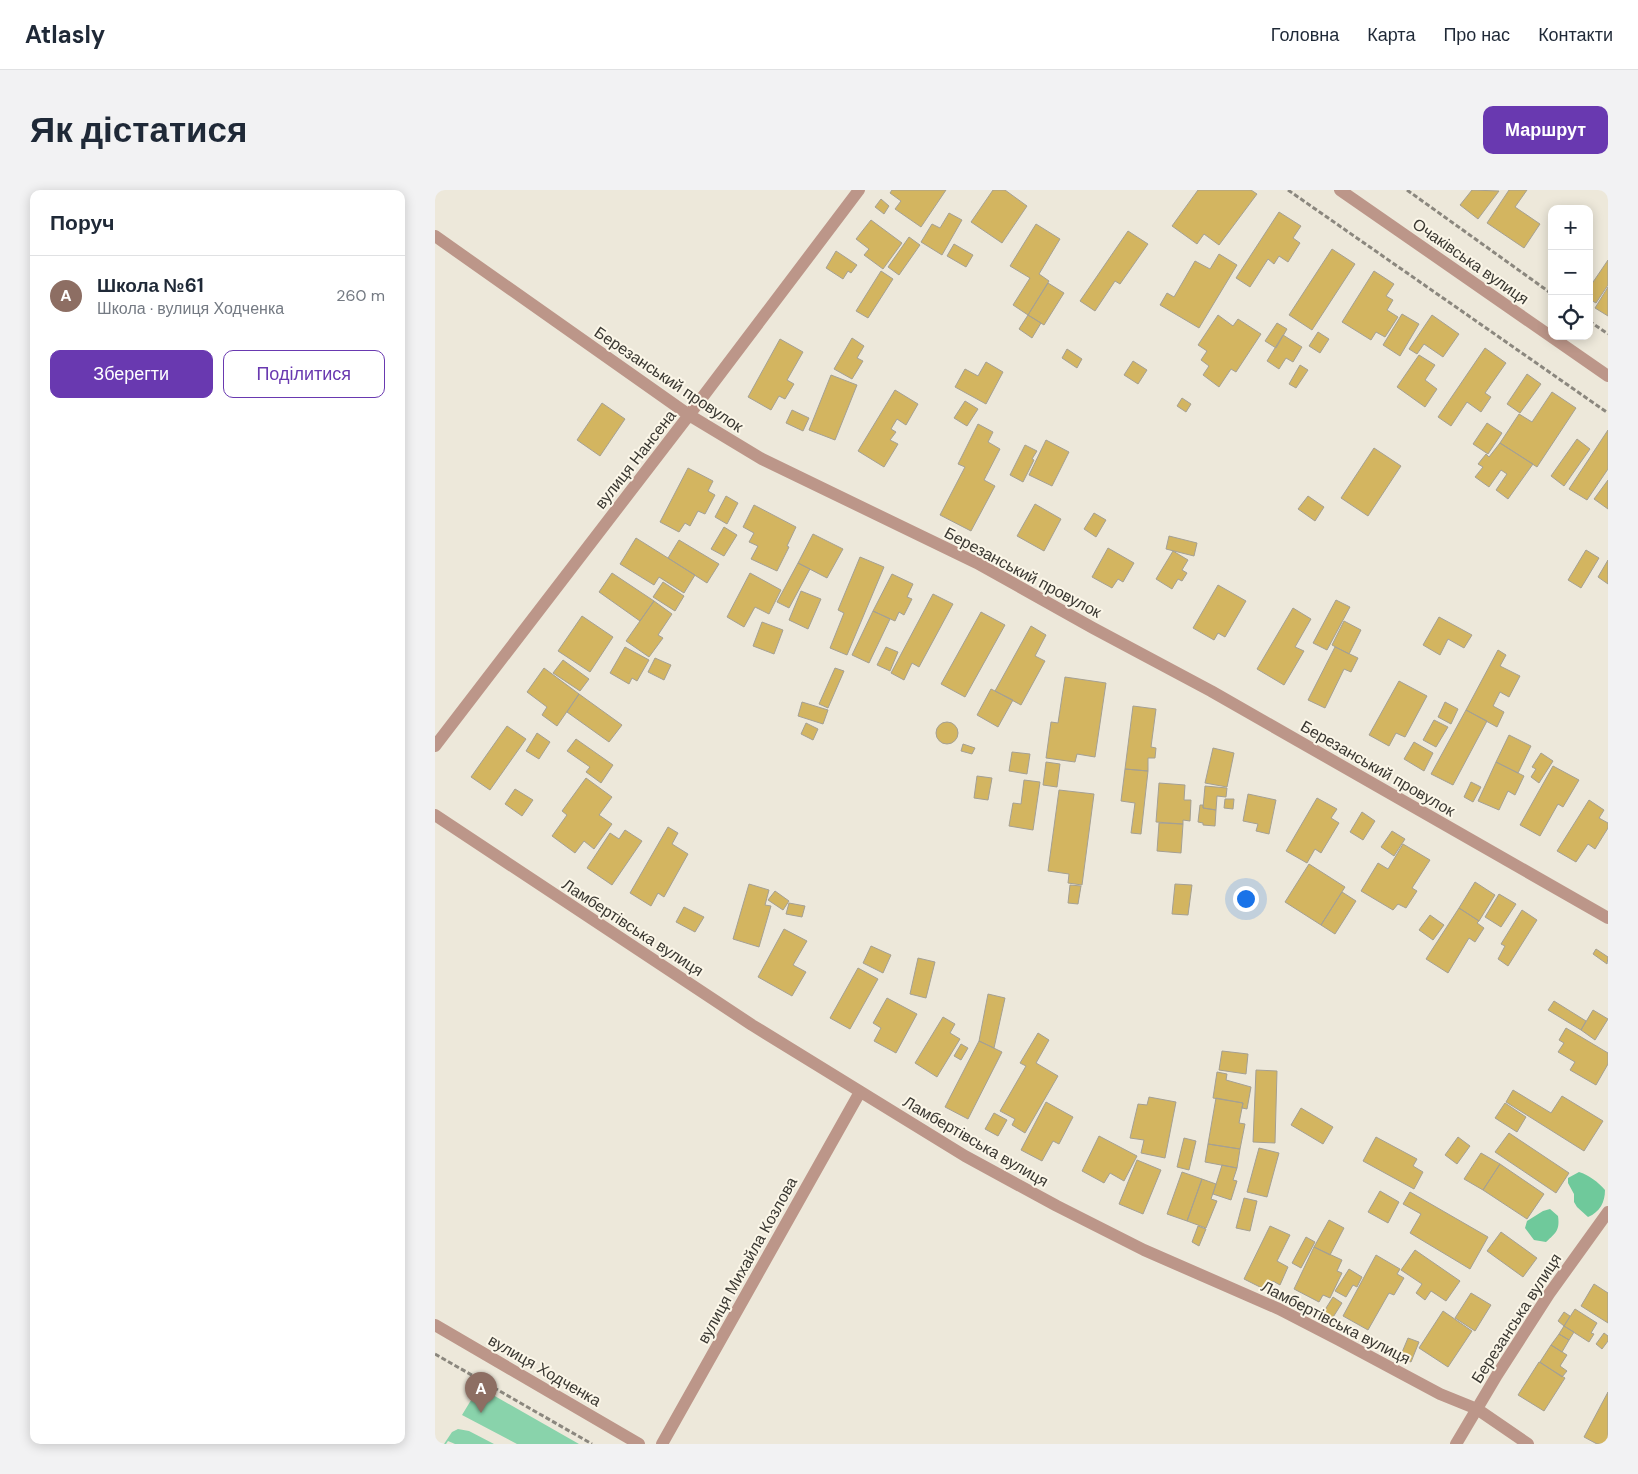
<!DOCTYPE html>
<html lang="uk">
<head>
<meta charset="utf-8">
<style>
	:root { --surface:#fff; --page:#f2f2f3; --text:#1f2937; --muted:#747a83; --line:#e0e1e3; --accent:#6939b0 }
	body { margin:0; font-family:"DM Sans",sans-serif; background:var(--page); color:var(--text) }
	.controls { position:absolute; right:15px; top:15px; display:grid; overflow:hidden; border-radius:10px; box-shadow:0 2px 12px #0003 }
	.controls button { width:45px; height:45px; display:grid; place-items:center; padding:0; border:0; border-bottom:1px solid var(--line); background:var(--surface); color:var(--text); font:25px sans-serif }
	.you { position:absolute; left:810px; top:708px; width:18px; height:18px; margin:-12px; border:4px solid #fff; border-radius:50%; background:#1a73e8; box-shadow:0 0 0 8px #1a73e833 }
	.badge { display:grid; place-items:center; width:32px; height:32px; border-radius:50%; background:var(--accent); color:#fff; font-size:16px; font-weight:700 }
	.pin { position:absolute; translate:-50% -41px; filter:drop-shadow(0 1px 2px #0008) }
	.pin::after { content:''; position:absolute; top:26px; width:18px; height:15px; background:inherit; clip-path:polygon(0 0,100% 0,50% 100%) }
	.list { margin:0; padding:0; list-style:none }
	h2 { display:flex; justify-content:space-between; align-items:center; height:65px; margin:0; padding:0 20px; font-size:21px }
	h2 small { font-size:16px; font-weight:400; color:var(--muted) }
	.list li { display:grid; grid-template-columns:32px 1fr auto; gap:15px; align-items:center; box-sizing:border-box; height:80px; padding:0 20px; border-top:1px solid var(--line) }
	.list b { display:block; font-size:19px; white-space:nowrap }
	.list p { margin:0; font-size:16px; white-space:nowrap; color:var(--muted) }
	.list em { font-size:16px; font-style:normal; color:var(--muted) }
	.actions { display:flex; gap:10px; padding:15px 20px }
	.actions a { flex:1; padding:11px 0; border:1px solid var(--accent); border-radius:10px; text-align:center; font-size:18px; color:var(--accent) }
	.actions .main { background:var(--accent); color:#fff }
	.icon { flex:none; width:28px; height:28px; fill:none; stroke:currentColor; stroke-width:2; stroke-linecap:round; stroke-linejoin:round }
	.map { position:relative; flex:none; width:1173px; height:1254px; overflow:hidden; border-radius:10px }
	header { display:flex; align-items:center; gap:30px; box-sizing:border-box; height:70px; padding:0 25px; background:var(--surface); border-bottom:1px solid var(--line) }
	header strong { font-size:24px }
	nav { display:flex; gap:28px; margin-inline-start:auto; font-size:18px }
	.intro { display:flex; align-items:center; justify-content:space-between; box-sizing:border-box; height:120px; padding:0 30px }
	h1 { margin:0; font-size:35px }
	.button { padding:12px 22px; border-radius:10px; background:var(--accent); color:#fff; font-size:18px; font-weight:700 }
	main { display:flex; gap:30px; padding:0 30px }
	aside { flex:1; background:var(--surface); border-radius:10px; box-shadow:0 2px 12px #0003 }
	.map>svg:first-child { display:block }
	.green { fill:#89d3ab }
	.forest { fill:#6fc99b }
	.building { fill:#d3b560; stroke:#a5a093 }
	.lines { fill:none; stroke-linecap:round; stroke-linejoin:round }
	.path { stroke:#8b877e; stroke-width:3; stroke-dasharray:5 2.5; stroke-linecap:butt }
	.minor { stroke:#bc9689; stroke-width:12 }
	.labels { text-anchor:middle; stroke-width:4; stroke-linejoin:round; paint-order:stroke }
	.street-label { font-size:16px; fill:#3a3832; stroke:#fbf6e8 }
</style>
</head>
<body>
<header>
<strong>Atlasly</strong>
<nav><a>Головна</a><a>Карта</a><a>Про нас</a><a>Контакти</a></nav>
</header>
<div class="intro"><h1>Як дістатися</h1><a class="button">Маршрут</a></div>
<main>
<aside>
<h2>Поруч<small></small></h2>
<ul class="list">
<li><span class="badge" style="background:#8d6e63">A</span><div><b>Школа №61</b><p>Школа · вулиця Ходченка</p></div><em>260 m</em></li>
</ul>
<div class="actions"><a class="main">Зберегти</a><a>Поділитися</a></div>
</aside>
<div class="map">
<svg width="1173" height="1254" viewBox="0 0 1173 1254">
	<rect width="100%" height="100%" fill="#ede8da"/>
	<path class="green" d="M44,1197L144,1254H82L27,1225Z
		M23,1239L34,1241L59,1254H20L13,1251L11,1254H9L17,1242Z"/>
	<path class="forest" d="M1144,982C1154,985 1163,992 1170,1000C1170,1012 1165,1022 1153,1027L1142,1017L1139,1012V1004L1133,993V988Z
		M1115,1019L1123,1026C1125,1040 1121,1043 1111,1052L1099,1050L1090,1038L1092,1031L1108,1021Z"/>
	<path class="building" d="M457,0H511L486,37L460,19L466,11L455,3Z
		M558,0H570L592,16L567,53L536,32Z
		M763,0H816L822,4L784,55L769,44L762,54L737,36Z
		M1037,0L1064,1L1043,29L1025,15Z
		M1074,0H1092L1080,17L1105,34L1089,58L1052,33Z
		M446,9L454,16L449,24L440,17Z
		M844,22L866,36L858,48L865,53L853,72L844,66L839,74L833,69L815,97L801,88Z
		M514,23L527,30L507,65L486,52L497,34L505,38Z
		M436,30L467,53L448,79L429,65L434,59L421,49Z
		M601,34L625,49L604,84L614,91L593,125L578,115L595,88L575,76Z
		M693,41L713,54L685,94L680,91L660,121L645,111Z
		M474,47L485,55L464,85L453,77Z
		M519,54L538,65L531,77L512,66Z
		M897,59L920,74L877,140L854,125Z
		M401,61L422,75L416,83L413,81L408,89L391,78Z
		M784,64L802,75L764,138L725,115L732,103L739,107L760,71L775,79Z
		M1173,70V95L1161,113L1154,109V98Z
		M446,81L458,89L433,128L421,121Z
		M939,81L959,94L951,106L958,110L952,120L963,127L950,147L941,142L936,150L907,132Z
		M613,93L629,103L609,135L593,125Z
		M1173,97V126L1160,118Z
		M967,124L984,134L965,166L948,155Z
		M593,125L606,133L597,148L584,139Z
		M783,125L798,136L803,129L826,144L801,182L796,179L784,197L768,185L774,176L766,170L772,161L763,155Z
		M997,125L1024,144L1008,167L989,154L982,164L974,159Z
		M842,133L852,139L841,158L830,151Z
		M883,142L894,149L885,163L874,156Z
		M848,145L867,157L858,172L851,168L844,179L832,171Z
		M417,148L429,156L422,168L428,171L417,189L399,179Z
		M345,149L368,162L352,190L359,194L350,209L344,206L336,220L313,207Z
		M1050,158L1071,173L1050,203L1056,207L1046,222L1032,212L1016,236L1003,227Z
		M632,159L647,169L642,178L627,168Z
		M984,165L1000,175L990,190L1002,199L990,217L962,197Z
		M698,171L712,180L703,194L689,185Z
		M551,172L568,182L551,214L520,197L530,179L543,186Z
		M865,175L873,180L861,198L854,194Z
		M1092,184L1106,194L1085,223L1072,214Z
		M396,185L422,195L400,250L374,240Z
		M460,200L483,214L471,235L462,229L456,239L461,242L455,250L463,254L449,277L423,261Z
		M1117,202L1141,218L1102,277L1065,253L1084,224L1097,232Z
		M747,208L756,214L751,222L742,216Z
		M530,211L543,219L532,236L519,228Z
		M167,213L190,229L165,266L142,250Z
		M357,220L374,228L368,241L351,233Z
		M1052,233L1067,243L1053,264L1038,254Z
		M543,234L558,242L553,252L565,259L549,290L560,296L536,341L505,325L530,277L523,274Z
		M1173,240V279L1152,310L1134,299Z
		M1142,249L1155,259L1129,296L1116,286Z
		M611,250L634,262L617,296L594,285Z
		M1065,253L1098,274L1073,309L1061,300L1072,284L1066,280L1054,297L1040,287L1048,277L1043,274L1051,264L1054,267Z
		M590,255L602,261L597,269L599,270L588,292L575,285Z
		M939,258L966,276L933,326L906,308Z
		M253,278L278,291L273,301L280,305L270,324L263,321L255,336L250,333L244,342L225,332Z
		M1173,290V319L1159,309Z
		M291,306L303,313L292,334L280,327Z
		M873,306L889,317L880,331L863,319Z
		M600,314L626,329L609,361L582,346Z
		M319,315L361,337L352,356L354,357L342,381L316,369L323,356L314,352L319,343L308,337Z
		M659,323L671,330L661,347L649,339Z
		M289,337L302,345L289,366L276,359Z
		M378,344L408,359L392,388L363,373Z
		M734,346L762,353L759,366L731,359Z
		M201,348L260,385L249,403L224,387L219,395L185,374Z
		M244,350L284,374L272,393L233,368Z
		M673,358L699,373L688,392L683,389L677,398L657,387Z
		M1151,360L1164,368L1146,398L1133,390Z
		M738,361L753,370L747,380L752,383L747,391L743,389L737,399L721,389Z
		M425,367L449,377L412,465L395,458L409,423L403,420Z
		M1173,370V394L1163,387Z
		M363,373L375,379L354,418L342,412Z
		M177,383L219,411L205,431L164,402Z
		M315,383L346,400L334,424L320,417L309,437L292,427Z
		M457,384L478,394L472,407L477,409L469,425L464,422L460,431L438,421Z
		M228,392L249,406L240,421L218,407Z
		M783,395L811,411L790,447L783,443L779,450L758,438Z
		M366,401L386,409L373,439L354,430Z
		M498,404L518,414L484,477L477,473L469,490L456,483Z
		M901,410L915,417L892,460L878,453Z
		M219,411L237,424L223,445L228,448L214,467L191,451Z
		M858,418L876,429L860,457L869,461L849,495L822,479Z
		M438,421L455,429L434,473L417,465Z
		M546,422L570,435L530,507L506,494Z
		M147,426L178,447L155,482L123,461Z
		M1004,427L1037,445L1029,458L1013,449L1005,465L988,455Z
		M909,431L926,440L914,464L897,455Z
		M327,432L348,440L339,464L318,456Z
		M596,436L611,445L600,466L610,471L586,515L560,501Z
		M190,457L214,470L202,491L197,488L194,494L175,483Z
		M451,457L463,462L455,481L442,475Z
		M900,457L923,468L916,482L909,479L890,518L873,510Z
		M1063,460L1071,465L1065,476L1085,486L1074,507L1065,502L1058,516L1069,522L1062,537L1031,520Z
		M220,468L236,475L229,490L213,482Z
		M128,470L154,489L145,501L118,483Z
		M109,478L144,504L122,536L107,525L112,517L92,502Z
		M400,478L409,481L393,518L384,514Z
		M630,487L671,493L660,567L642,564L640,572L611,568L616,532L623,533Z
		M964,491L992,506L970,547L961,543L954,556L934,545Z
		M556,499L578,510L563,537L542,525Z
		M144,504L187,535L174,552L132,522Z
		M367,512L393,520L388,534L363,526Z
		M1010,512L1023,519L1016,534L1003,527Z
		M698,516L721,519L716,557L721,558L720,568H713V581L690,579Z
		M1031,520L1052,531L1018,595L996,584Z
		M999,530L1013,537L1001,557L988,550Z
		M501 543a11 11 0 1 1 22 0a11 11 0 1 1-22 0Z
		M371,533L383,539L378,550L366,544Z
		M72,536L91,549L55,600L36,587Z
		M102,543L115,552L104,569L91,561Z
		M1074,545L1096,556L1083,583L1061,572Z
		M141,549L178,575L166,593L151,582L155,577L132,561Z
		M979,552L998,563L989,581L969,569Z
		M528,554L540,558L537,564L526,561Z
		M778,558L799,563L792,597L770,593Z
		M577,562L595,564L592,584L574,581Z
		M1106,563L1118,571L1104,593L1096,587L1101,579L1097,577Z
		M611,572L625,574L622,597L608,595Z
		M1061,572L1089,586L1080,605L1073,601L1064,620L1043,611Z
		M1118,576L1144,590L1128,617L1123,614L1105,646L1085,635Z
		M690,579L713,581L706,644L696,643L700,613L686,611Z
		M542,586L557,588L553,610L539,608Z
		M151,588L177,607L164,625L177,634L159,659L149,651L140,663L117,646L132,625L127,621Z
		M589,590L605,592L598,640L574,636L578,613L586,614Z
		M1036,592L1046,597L1038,612L1029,607Z
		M724,593L750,595L749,610H756L755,631L748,630V634L721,632Z
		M770,596L792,598L791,607L782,606L781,620L768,618Z
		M80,599L98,610L87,626L70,614Z
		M624,600L659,604L647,695L633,693L634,684L613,681Z
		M813,604L841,610L834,644L821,641L823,634L808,631Z
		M882,608L902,619L896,628L904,633L886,663L880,659L872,673L851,661Z
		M790,609H799L798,619L789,618Z
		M1154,610L1169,620L1164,628L1173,633V638L1160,659L1153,654L1141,672L1122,661Z
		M765,615H768V618L781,620L780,636L768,635V633L763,632Z
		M927,622L940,631L928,650L915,642Z
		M724,633L748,634L746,663L722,661Z
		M233,637L243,643L237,654L253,664L229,707L223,703L216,716L195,703Z
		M190,640L207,651L177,695L152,678L175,643L184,649Z
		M957,641L970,649L959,666L946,657Z
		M968,654L995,670L977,698L982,701L971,718L963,714L958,720L926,701L943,673L953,679Z
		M874,674L910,697L886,735L850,712Z
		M1040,692L1060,705L1044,731L1024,718Z
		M314,694L334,700L330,715L336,716L324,757L298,749Z
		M740,694L757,695L753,725L737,724Z
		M635,695L646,696L643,714L633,713Z
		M340,701L354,711L348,720L333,710Z
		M907,702L921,711L900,744L886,735Z
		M1064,704L1081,714L1066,737L1050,727Z
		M354,713L370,716L367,727L351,724Z
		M249,717L269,727L260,742L241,732Z
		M1024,718L1044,731L1042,733L1049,738L1040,752L1034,748L1013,783L991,769Z
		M1087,720L1102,730L1073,776L1063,769L1070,756L1066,754Z
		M995,725L1009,735L998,750L984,740Z
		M349,739L372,751L358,775L371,782L357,806L323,787Z
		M436,756L456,765L448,783L428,773Z
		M1161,759L1173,767L1172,774L1158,764Z
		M483,768L500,772L491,808L475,804Z
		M423,778L443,789L415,839L395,828Z
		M553,804L570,808L559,858L544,851Z
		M452,808L482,824L461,863L439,851L446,838L438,833Z
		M1119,811L1151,831L1146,840L1113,820Z
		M1158,820L1173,829L1160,850L1146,840Z
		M508,827L520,834L515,843L525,849L502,887L480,873Z
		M1131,838L1173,863V874L1161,895L1135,880L1140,872L1123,862L1129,853L1124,850Z
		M603,843L614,850L601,873L623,886L590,943L577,935L580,929L565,921L591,876L585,873Z
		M544,851L567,862L533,929L510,917Z
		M526,854L533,858L526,870L519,866Z
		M787,861L813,864L811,884L784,880Z
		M821,880L842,881L840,953L818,952Z
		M782,882L792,884L791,890L816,897L812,919L807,918L808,913L778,908Z
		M1078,900L1116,923L1127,906L1168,931L1149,961L1071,912Z
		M714,907L741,912L730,968L706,963L709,950L695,948L703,914L712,915Z
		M781,908L808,913L804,933L810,934L805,959L773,954Z
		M611,912L638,927L624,954L618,951L607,971L586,960Z
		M1070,913L1091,927L1082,942L1060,928Z
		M866,918L898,937L888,954L856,935Z
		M559,923L572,930L563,946L550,939Z
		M1074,943L1134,983L1121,1003L1060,962Z
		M664,946L702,966L689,991L675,983L669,993L647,981Z
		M941,947L982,969L978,976L988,982L979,999L928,971Z
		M1023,947L1035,956L1022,974L1010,965Z
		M749,948L761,951L754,980L742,977Z
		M773,954L805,959L802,978L770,972Z
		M824,958L844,963L832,1007L812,1002Z
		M1046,963L1065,974L1048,1000L1029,989Z
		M702,970L726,980L708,1024L684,1014Z
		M1065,974L1109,1004L1092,1029L1048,1000Z
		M787,975L802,978L798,990L802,991L796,1010L778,1004Z
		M747,982L767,989L752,1031L732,1024Z
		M767,989L781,994L776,1009L782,1011L771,1038L752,1031Z
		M945,1001L964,1012L953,1033L933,1022Z
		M975,1002L1053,1047L1035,1079L975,1043L986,1024L968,1014Z
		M809,1008L822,1011L815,1041L801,1038Z
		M894,1030L909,1038L895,1065L879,1057Z
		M763,1036L771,1039L764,1056L757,1052Z
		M835,1036L855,1045L842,1071L853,1077L845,1095L838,1091L833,1101L809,1089Z
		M1066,1042L1102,1068L1088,1087L1052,1061Z
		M871,1047L880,1052L866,1078L857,1073Z
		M879,1057L907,1070L902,1081L907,1083L895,1108L888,1105L884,1112L859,1099Z
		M980,1060L1025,1091L1011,1111L996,1101L990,1110L981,1103L987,1094L966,1080Z
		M941,1065L965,1079L962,1084L969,1088L959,1105L954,1103L933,1140L908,1126Z
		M914,1079L927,1087L922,1097L918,1095L911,1107L900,1101Z
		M1159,1094L1173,1103V1133L1146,1116Z
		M1036,1103L1056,1115L1040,1141L1020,1128Z
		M898,1107L907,1113L895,1132L886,1126Z
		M1140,1119L1162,1133L1156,1143L1159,1144L1154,1152L1129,1136Z
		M1008,1121L1037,1141L1013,1177L984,1158Z
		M1129,1122L1135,1126L1129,1136L1123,1131Z
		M1129,1136L1139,1142L1134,1150L1124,1144Z
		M1169,1143L1173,1146V1151L1167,1159L1161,1154Z
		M1124,1144L1134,1150L1127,1162L1116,1155Z
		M973,1148L984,1152L976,1172L965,1167Z
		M1116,1155L1132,1165L1125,1176L1132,1181L1127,1187L1105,1172Z
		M1104,1172L1130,1188L1109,1221L1083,1205Z
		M1173,1202V1254H1162L1149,1247Z"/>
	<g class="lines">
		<path class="path" d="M853,0L1173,223
			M972,0L1117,104
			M1154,131L1173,144
			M0,1164L157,1254"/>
		<path class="minor" d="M905,0L1173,186
			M0,46L254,225L327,269L542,373L658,438L776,501L1173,728
			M0,556L254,225L424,0
			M0,625L317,835L530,966L622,1016L709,1060L844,1119L904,1150L1005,1204L1042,1219L1093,1254
			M0,1135L204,1254
			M227,1254L425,902
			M1021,1254L1062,1185L1114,1104L1173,1022"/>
	</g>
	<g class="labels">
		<g class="street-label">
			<text transform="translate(1036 71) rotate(35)" y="6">Очаківська вулиця</text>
			<text transform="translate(234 189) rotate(34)" y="6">Березанський провулок</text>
			<text transform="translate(200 269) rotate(-52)" y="6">вулиця Нансена</text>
			<text transform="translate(588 382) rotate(28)" y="6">Березанський провулок</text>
			<text transform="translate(943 578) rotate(30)" y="6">Березанський провулок</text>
			<text transform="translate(198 737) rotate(33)" y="6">Ламбертівська вулиця</text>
			<text transform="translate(541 951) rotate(30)" y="6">Ламбертівська вулиця</text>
			<text transform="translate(312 1070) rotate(-61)" y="6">вулиця Михайла Козлова</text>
			<text transform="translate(1081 1128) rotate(-57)" y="6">Березанська вулиця</text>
			<text transform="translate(901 1132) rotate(27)" y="6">Ламбертівська вулиця</text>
			<text transform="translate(110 1180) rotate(30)" y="6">вулиця Ходченка</text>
		</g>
	</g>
</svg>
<div class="controls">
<button>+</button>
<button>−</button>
<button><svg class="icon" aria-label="locate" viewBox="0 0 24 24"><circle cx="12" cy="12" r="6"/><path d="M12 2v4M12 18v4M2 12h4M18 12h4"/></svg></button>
</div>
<div class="you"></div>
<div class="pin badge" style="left:46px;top:1223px;background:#8d6e63">A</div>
</div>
</main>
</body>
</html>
